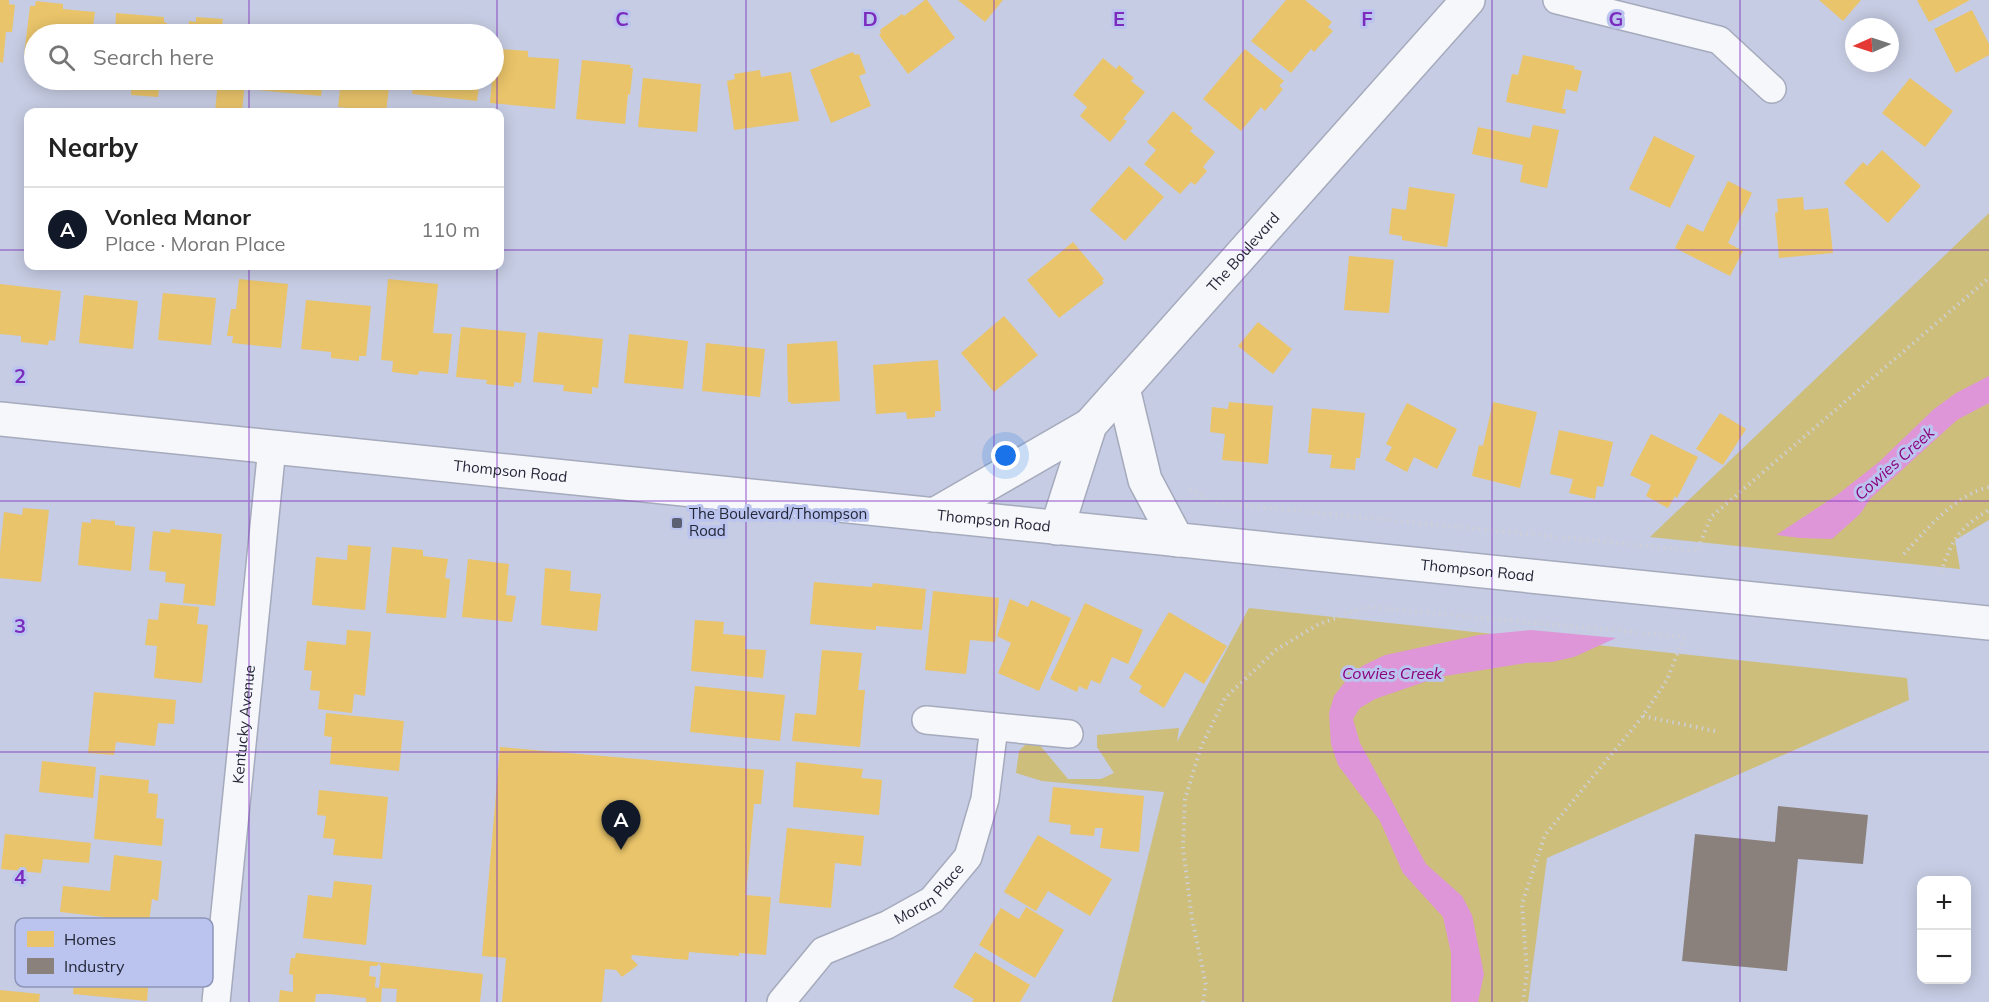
<!DOCTYPE html>
<html lang="en">
<head>
<meta charset="utf-8">
<style>
	:root { --surface:#fff; --page:#f2f2f2; --text:#222; --muted:#767676; --line:#e0e0e0; --accent:#111827 }
	body { margin:0; font-family:Mulish,sans-serif; background:var(--page); color:var(--text) }
	.controls { position:absolute; right:18px; bottom:18px; display:grid; overflow:hidden; border-radius:12px; box-shadow:0 3px 15px #0003 }
	.controls button { width:54px; height:54px; display:grid; place-items:center; padding:0; border:0; border-bottom:2px solid var(--line); background:var(--surface); color:var(--text); font:30px sans-serif }
	.compass { position:absolute; left:1845px; top:18px; width:54px; height:54px; border-radius:50%; background:var(--surface); box-shadow:0 3px 15px #0003; rotate:267deg }
	.you { position:absolute; left:1006px; top:456px; width:21px; height:21px; margin:-15px; border:4px solid #fff; border-radius:50%; background:#1a73e8; box-shadow:0 0 0 9px #1a73e833 }
	.badge { display:grid; place-items:center; width:39px; height:39px; border-radius:50%; background:var(--accent); color:#fff; font-size:20px; font-weight:700 }
	.pin { position:absolute; translate:-50% -50px; filter:drop-shadow(0 2px 3px #0008) }
	.pin::after { content:''; position:absolute; top:32px; width:21px; height:18px; background:inherit; clip-path:polygon(0 0,100% 0,50% 100%) }
	.list { margin:0; padding:0; list-style:none }
	h2 { display:flex; justify-content:space-between; align-items:center; height:78px; margin:0; padding:0 24px; font-size:26px }
	h2 small { font-size:20px; font-weight:400; color:var(--muted) }
	.list li { display:grid; grid-template-columns:39px 1fr auto; gap:18px; align-items:center; box-sizing:border-box; height:84px; padding:0 24px; border-top:2px solid var(--line) }
	.list b { display:block; font-size:22px; white-space:nowrap }
	.list p { margin:0; font-size:20px; white-space:nowrap; color:var(--muted) }
	.list em { font-size:20px; font-style:normal; color:var(--muted) }
	.icon { flex:none; width:33px; height:33px; fill:none; stroke:currentColor; stroke-width:2; stroke-linecap:round; stroke-linejoin:round }
	.map { position:relative; flex:none; width:1989px; height:1002px; overflow:hidden }
	.search { position:absolute; background:var(--surface); box-shadow:0 3px 15px #0003; left:24px; top:24px; width:480px; height:66px; display:flex; align-items:center; gap:15px; box-sizing:border-box; padding:0 21px; border-radius:33px; color:var(--muted); font-size:22px }
	.panel { position:absolute; background:var(--surface); box-shadow:0 3px 15px #0003; left:24px; top:108px; width:480px; height:162px; border-radius:12px }
	.map>svg:first-child { display:block }
	.green { fill:#cdbe7c }
	.water { fill:#de96d8 }
	.homes { fill:#e9c46a; fill-rule:evenodd }
	.industry { fill:#8a817c }
	.lines { fill:none; stroke-linecap:round; stroke-linejoin:round }
	.street-casing { stroke:#a5aabc; stroke-width:30 }
	.secondary-casing { stroke:#a5aabc; stroke-width:36 }
	.path { stroke:#cecfd7; stroke-width:4; stroke-dasharray:1.5 4.5; stroke-linecap:butt }
	.street { stroke:#f6f7fb; stroke-width:27 }
	.secondary { stroke:#f6f7fb; stroke-width:33 }
	.grid { fill:none; stroke:#7b2cbf; stroke-width:1.5; stroke-opacity:0.55 }
	.poi-dot { fill:#5c6073; stroke:#bac4ef; stroke-width:2 }
	.labels { text-anchor:middle; stroke-width:6; stroke-linejoin:round; paint-order:stroke }
	.street-label { font-size:15px; fill:#232637; stroke:#bac4ef }
	.poi-label { font-size:15px; fill:#232637; stroke:#bac4ef; text-anchor:start }
	.water-label { font-size:16px; font-style:italic; fill:#8b007b; stroke:#bac4ef }
	.key { fill:#bac4ef; stroke:#8d95b8; stroke-width:1.5 }
	.key-label { font-size:16px; fill:#232637 }
	.grid-label { font-size:20px; text-anchor:middle; font-weight:bold; fill:#7b2cbf; stroke:#bac4ef; stroke-width:6; stroke-linejoin:round; paint-order:stroke }
</style>
</head>
<body>
<div class="map">
<svg width="1989" height="1002" viewBox="0 0 1989 1002">
	<rect width="100%" height="100%" fill="#c6cce3"/>
	<path class="green" d="M1989,213V520L1955,540L1960,569L1650,537Z
		M1249,608L1907,678L1909,700L1547,858L1528,1002H1112L1164,792L1042,781L1016,773L1019,751L1027,743H1038L1068,779H1101L1114,773L1097,747V735L1179,728L1177,742Z"/>
	<path class="water" d="M1989,376V403L1957,420L1870,499L1860,514L1832,539L1800,538L1776,535L1837,495L1879,462L1934,409L1956,393Z
		M1531,630L1616,638L1574,657L1552,662L1526,663L1439,677L1375,699L1360,708L1353,719L1360,743L1426,864L1462,896L1472,915L1484,974L1478,1002H1451V953L1443,917L1403,873L1380,821L1338,765L1331,744L1329,713L1334,696L1351,674L1364,665L1385,655L1479,635Z"/>
	<path class="homes" d="M0,0H9V4L15,5L12,32H6L3,63L0,62Z
		M925,0H927L955,38L908,74L879,35L881,33L880,30L902,14L904,16Z
		M958,0H1003L985,22Z
		M1286,0H1305L1332,22L1328,27L1333,31L1314,52L1311,49L1291,73L1251,41Z
		M1819,0H1861L1843,21Z
		M1917,0H1970L1929,22Z
		M36,1L63,4V9L95,12L92,34H34V56L24,55L30,6H35Z
		M1972,10L1989,44V55L1956,73L1934,29Z
		M116,13L164,17V22L167,23L166,34H115Z
		M196,17L223,19L222,25L254,28L253,34H188L189,21L196,22Z
		M500,49L528,51V57L559,59L555,109L490,103L492,80H494V53H500Z
		M1245,49L1284,81L1279,86L1283,89L1265,111L1261,107L1241,131L1203,99Z
		M853,52L855,55L859,54L866,73L859,76L871,106L831,123L810,70Z
		M1523,55L1575,66L1574,69L1582,71L1577,92L1566,89L1562,109H1566L1565,114L1506,102L1512,74L1518,75Z
		M1103,58L1116,69L1119,65L1134,78L1131,81L1145,92L1123,119L1127,121L1110,142L1080,116L1087,107L1073,95Z
		M582,60L631,65L630,68H633L630,95L628,94L625,124L576,119Z
		M760,70L761,77L791,72L799,121L734,130L727,81L735,79L734,74Z
		M643,78L701,84L697,132L638,127Z
		M1910,78L1953,111L1925,147L1882,113Z
		M132,80H160L158,97L131,95Z
		M218,80H245L242,112H215Z
		M258,80H323L321,96L257,90Z
		M341,80H390L386,112L338,107Z
		M414,80H480L477,101L412,94Z
		M1173,111L1193,128L1190,131L1215,152L1203,167L1207,171L1195,185L1191,182L1180,194L1144,164L1156,150L1147,142Z
		M1533,125L1559,130L1547,188L1520,182L1523,165L1472,154L1478,127L1530,138Z
		M1654,136L1695,156L1670,208L1629,189Z
		M1882,150L1921,186L1888,223L1844,183L1863,162L1867,166Z
		M1129,166L1164,197L1125,241L1090,210Z
		M1728,181L1752,193L1728,243L1743,251L1730,276L1675,248L1687,224L1703,232Z
		M1409,187L1455,194L1447,247L1402,240V236L1389,234L1392,208L1406,210Z
		M1803,197L1804,210L1828,208L1833,253L1779,258L1775,213L1778,212L1777,199Z
		M1073,242L1104,279L1102,281L1104,283L1059,318L1027,280Z
		M1349,256L1394,260L1389,313L1344,310Z
		M239,279L288,284L281,348L232,343L233,336H227L231,309H236Z
		M388,279L438,284L433,333L452,334L448,374L419,371L418,375L392,372L393,361L381,360Z
		M0,284L61,291L55,341L49,340L48,345L21,342V336L0,334Z
		M163,293L216,298L211,345L158,340Z
		M84,295L138,301L133,349L79,343Z
		M306,300L371,306L366,356H359V361L331,358V352L301,349Z
		M1004,316L1038,355L994,392L961,353Z
		M1258,322L1292,349L1273,374L1238,346Z
		M461,327L526,333L521,383L514,382V387L486,384L487,380L456,377Z
		M538,332L603,339L598,388L592,387V394L563,391L564,385L533,382Z
		M629,334L688,341L683,389L624,383Z
		M837,341L840,401L791,404V402H788L787,344Z
		M706,343L765,349L760,397L702,391Z
		M938,360L941,411H935V417L907,419L906,412L876,414L873,365Z
		M1229,402L1273,406L1268,464L1222,460L1225,434L1210,432L1212,407L1228,409Z
		M1493,402L1537,412L1520,488L1472,476L1479,445L1483,446Z
		M1407,403L1457,429L1437,469L1414,457L1407,472L1385,460L1392,447L1386,444Z
		M1312,408L1365,413L1360,458H1356L1355,470L1330,468L1332,455L1308,453Z
		M1720,413L1746,429L1723,465L1696,449Z
		M1559,430L1613,442L1603,487L1597,486L1595,499L1569,493L1573,479L1550,474Z
		M1651,434L1698,457L1677,498L1675,496L1668,508L1646,496L1651,485L1630,475Z
		M23,508L49,510L41,582L0,578V552L4,512L22,515Z
		M91,519L115,521V525L135,527L131,571L78,565L82,522L91,523Z
		M171,529L222,534L215,606L183,603L185,584L165,582L166,572L149,570L153,531L170,533Z
		M348,545L371,547L365,610L312,605L316,557L347,560Z
		M392,547L423,550V556L448,559L445,578L450,579L446,618L386,613Z
		M468,559L509,564L506,595L516,596L512,622L462,617Z
		M545,568L571,571L570,591L601,594L597,631L541,625Z
		M814,582L872,587L873,583L926,589L922,630L876,626V630L810,624Z
		M933,591L999,598L995,642L970,640L966,674L925,670Z
		M1010,599L1028,607L1031,600L1071,618L1039,691L998,673L1011,643L997,636Z
		M160,603L199,607L197,624L208,625L202,683L154,678L157,646L145,645L148,619L158,620Z
		M1085,603L1143,630L1128,664L1112,657L1100,684L1091,680L1087,690L1079,686L1077,692L1050,679Z
		M1169,612L1227,646L1204,684L1185,672L1164,708L1139,692L1142,686L1129,678Z
		M695,620L724,622L723,634L746,636L745,649L766,650L763,678L691,671Z
		M347,630L371,632L365,696L354,694L352,713L318,709L320,691L310,690L312,671L304,670L307,641L346,645Z
		M822,650L862,653L858,690H865L860,747L792,741L795,713L816,715Z
		M695,686L785,695L780,741L690,732Z
		M94,692L176,700L174,724L158,723L155,746L116,742L114,755L88,753Z
		M326,713L404,721L399,771L330,764L332,737L324,736Z
		M500,747L764,770L761,804H754L746,895L771,897L766,955L739,953V956L689,952L688,960L632,955L631,958L638,965L622,977L616,970L605,969L602,1002H502L506,958L482,956Z
		M42,761L96,767L93,798L39,792Z
		M796,762L863,769L861,778L882,780L879,815L793,807Z
		M100,775L149,780L148,793L158,794L156,818L164,819L162,846L94,839Z
		M1053,787L1144,796L1139,852L1100,848L1103,828H1095L1094,836L1070,834L1071,825L1049,822Z
		M319,790L388,797L382,859L333,855L335,839L323,838L326,816L317,815Z
		M787,828L864,836L861,866L835,863L831,908L779,903Z
		M5,834L91,843L89,863L43,859L41,873L1,869Z
		M1038,835L1112,879L1090,916L1048,891L1036,911L1004,892Z
		M114,855L162,861L158,901L152,899L149,922L60,912L63,886L110,891Z
		M334,881L372,885L366,945L303,938L308,895L332,898Z
		M1026,907L1064,930L1035,978L979,945L1001,908L1019,919Z
		M98,936L140,939L137,974L149,975L147,1001L73,994L76,957L96,958Z
		M975,952L1030,985L1020,1002H972L974,999L953,987Z
		M296,953L483,974L480,1002H396L397,989L382,988L381,1002H366V998L329,994H316L315,1002H279L280,990L293,992V975L289,974L291,958H295ZM379,963L381,967L379,988L375,987L376,977L369,976L370,966H377Z
		M0,990L40,994L39,1002H0Z"/>
	<path class="industry" d="M1778,806L1868,815L1863,864L1798,859L1787,971L1682,961L1695,834L1775,842Z"/>
	<g class="lines">
		<defs>
			<g id="street">
				<path d="M1557,0L1719,40L1772,89"/>
				<path d="M926,720L1069,734"/>
				<path id="s1" d="M216,1002L272,447"/>
				<path id="s2" d="M781,1002L823,951L887,925L932,900L968,857L985,799L994,727"/>
			</g>
			<g id="secondary">
				<path d="M1123,388L1145,480L1177,540"/>
				<path id="s3" d="M0,419L1989,623"/>
				<path d="M934,515L1090,425"/>
				<path id="s4" d="M1057,528L1090,425L1468,0"/>
			</g>
		</defs>
		<use href="#street" class="street-casing"/>
		<use href="#secondary" class="secondary-casing"/>
		<path class="path" d="M1190,489L1210,502L1697,551L1711,517L1989,278
			M1904,554C1927,529 1955,495 1989,487
			M1941,572C1953,538 1958,529 1989,510
			M1643,716L1715,731
			M1203,1002L1206,985L1192,919L1183,848L1185,799L1201,747L1225,698L1276,650L1319,624L1366,607L1684,637L1667,680L1643,716L1545,835L1522,904L1527,972L1523,1002"/>
		<use href="#street" class="street"/>
		<use href="#secondary" class="secondary"/>
	</g>
	<path class="grid" d="M249,0V34M497,0V112M746,0V1002M994,0V1002M1243,0V1002M1492,0V1002M1740,0V1002M249,80V112M0,250H28M500,250H1989M249,266V1002M497,266V1002M0,501H1989M0,752H1989"/>
	<rect class="poi-dot" x="671" y="517" width="12" height="12" rx="3"/>
	<g class="labels">
		<g class="street-label">
			<text dy="5" stroke="none"><textPath href="#s4" startOffset="339">The Boulevard</textPath></text>
			<text dy="5" stroke="none"><textPath href="#s3" startOffset="513">Thompson Road</textPath></text>
			<text dy="5" stroke="none"><textPath href="#s3" startOffset="999">Thompson Road</textPath></text>
			<text dy="5" stroke="none"><textPath href="#s3" startOffset="1485">Thompson Road</textPath></text>
			<text dy="5" stroke="none"><textPath href="#s1" startOffset="279">Kentucky Avenue</textPath></text>
			<text dy="5" stroke="none"><textPath href="#s2" startOffset="188">Moran Place</textPath></text>
		</g>
		<g class="poi-label">
			<text x="689" y="519">The Boulevard/Thompson<tspan x="689" dy="17">Road</tspan></text>
		</g>
		<g class="water-label">
			<text transform="translate(1894 463) rotate(-42)" y="6">Cowies Creek</text>
			<text x="1392" y="679">Cowies Creek</text>
		</g>
	</g>
	<rect x="15" y="918" width="198" height="69" rx="9" class="key"/>
	<rect x="27" y="931" width="27" height="16" fill="#e9c46a"/>
	<rect x="27" y="958" width="27" height="16" fill="#8a817c"/>
	<g class="key-label">
		<text x="64" y="945">Homes</text>
		<text x="64" y="972">Industry</text>
	</g>
	<g class="grid-label">
		<text x="622" y="26">C</text>
		<text x="870" y="26">D</text>
		<text x="1119" y="26">E</text>
		<text x="1367" y="26">F</text>
		<text x="1616" y="26">G</text>
		<text x="20" y="383">2</text>
		<text x="20" y="633">3</text>
		<text x="20" y="884">4</text>
	</g>
</svg>
<div class="controls">
<button>+</button>
<button>−</button>
</div>
<svg class="compass" viewBox="-18 -18 36 36"><path d="M0-13l5 13h-10z" fill="#e53935"/><path d="M0 13l5-13h-10z" fill="#767676"/></svg>
<div class="you"></div>
<div class="pin badge" style="left:621px;top:850px">A</div>
<div class="search"><svg class="icon" aria-label="search" viewBox="0 0 24 24"><circle cx="10" cy="10" r="6"/><path d="M15 15l6 6"/></svg>Search here</div>
<section class="panel">
<h2>Nearby<small></small></h2>
<ul class="list">
<li><span class="badge">A</span><div><b>Vonlea Manor</b><p>Place · Moran Place</p></div><em>110 m</em></li>
</ul>
</section>
</div>
</body>
</html>
